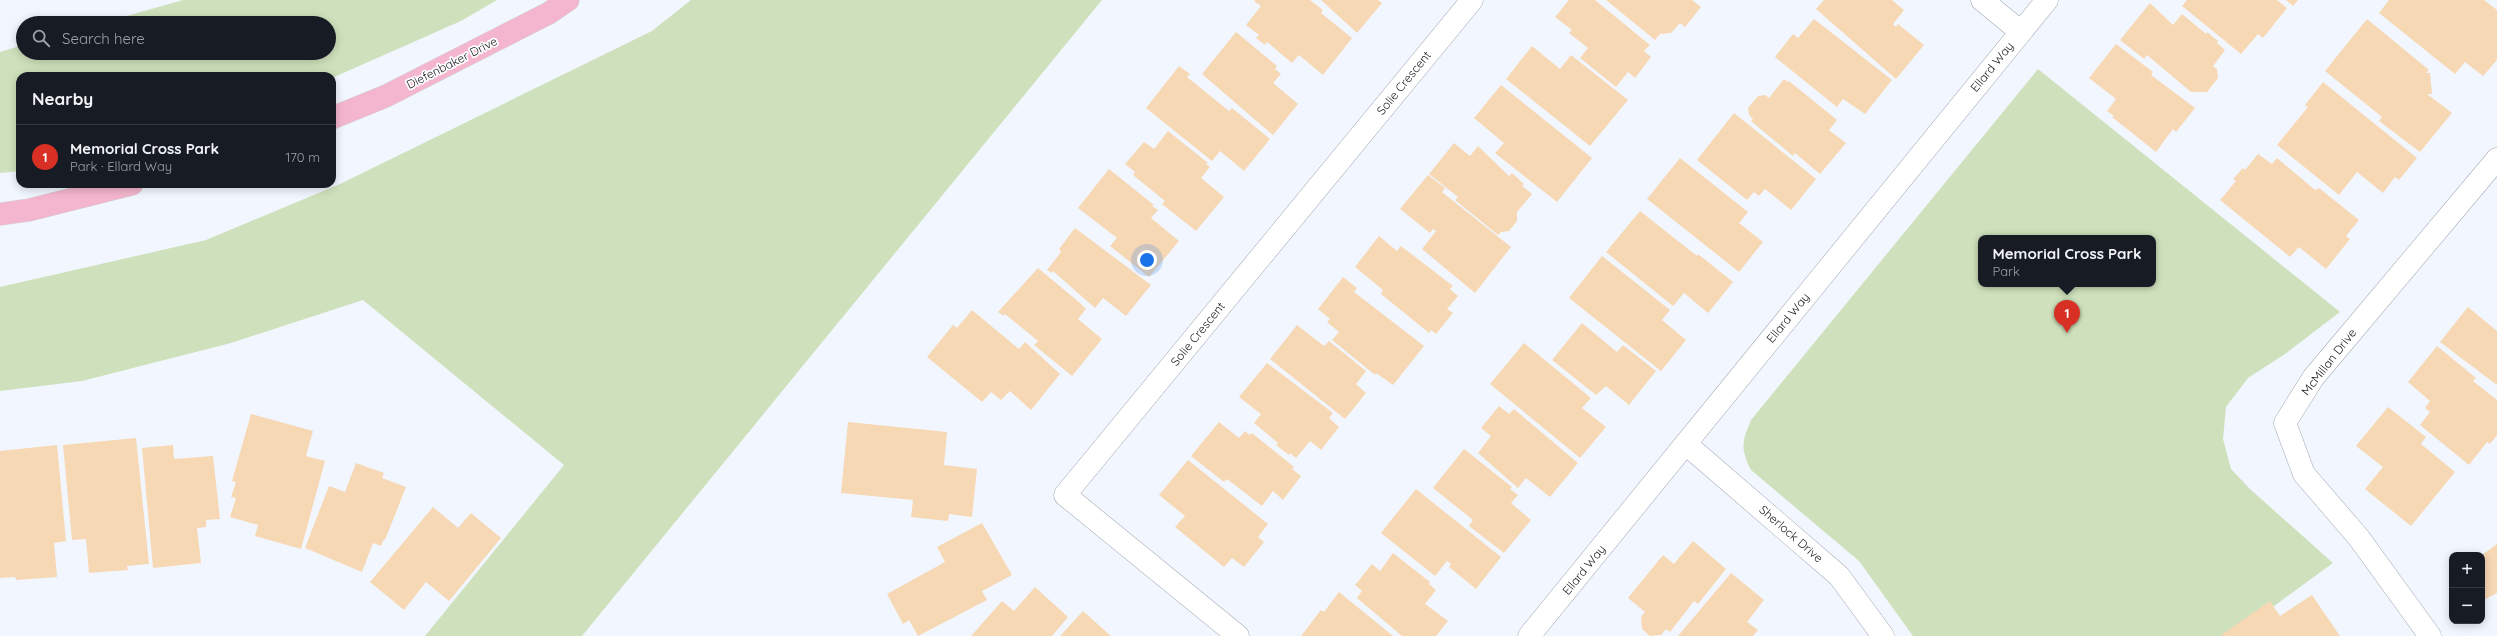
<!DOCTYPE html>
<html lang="en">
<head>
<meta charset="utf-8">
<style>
	:root { --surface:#171b24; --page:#242831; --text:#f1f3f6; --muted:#9ea1a6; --line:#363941; --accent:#d93025 }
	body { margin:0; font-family:Quicksand,sans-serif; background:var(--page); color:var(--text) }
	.controls { position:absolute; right:12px; bottom:12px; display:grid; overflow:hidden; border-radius:8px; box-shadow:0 2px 10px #0003 }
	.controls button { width:36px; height:36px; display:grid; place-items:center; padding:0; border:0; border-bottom:1px solid var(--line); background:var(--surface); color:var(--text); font:20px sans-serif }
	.you { position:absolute; left:1147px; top:260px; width:14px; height:14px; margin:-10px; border:3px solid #fff; border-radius:50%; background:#1a73e8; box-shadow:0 0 0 6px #1a73e833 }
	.badge { display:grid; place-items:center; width:26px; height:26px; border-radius:50%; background:var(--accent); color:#fff; font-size:13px; font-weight:700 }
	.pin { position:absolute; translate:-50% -33px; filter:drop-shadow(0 1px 2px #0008) }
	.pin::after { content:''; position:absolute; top:21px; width:14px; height:12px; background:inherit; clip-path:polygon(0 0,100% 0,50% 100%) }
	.popup { position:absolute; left:1978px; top:235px; width:178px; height:52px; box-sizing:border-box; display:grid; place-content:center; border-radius:8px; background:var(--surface); filter:drop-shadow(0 1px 3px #0005); font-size:13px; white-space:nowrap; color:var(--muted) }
	.popup b { font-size:15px; color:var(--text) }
	.popup::after { content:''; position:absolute; left:50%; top:100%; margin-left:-8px; border:8px solid transparent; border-top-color:var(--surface) }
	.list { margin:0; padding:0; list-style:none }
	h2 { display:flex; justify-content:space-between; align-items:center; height:52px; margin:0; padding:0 16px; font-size:17px }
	h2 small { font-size:13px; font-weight:400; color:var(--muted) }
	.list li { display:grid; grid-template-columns:26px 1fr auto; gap:12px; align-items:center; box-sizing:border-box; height:64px; padding:0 16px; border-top:1px solid var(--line) }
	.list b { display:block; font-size:15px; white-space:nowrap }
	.list p { margin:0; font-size:13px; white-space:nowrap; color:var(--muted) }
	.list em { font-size:13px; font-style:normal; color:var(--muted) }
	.icon { flex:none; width:22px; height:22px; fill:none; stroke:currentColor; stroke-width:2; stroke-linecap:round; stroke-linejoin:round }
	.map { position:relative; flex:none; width:2497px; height:636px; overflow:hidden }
	.search { position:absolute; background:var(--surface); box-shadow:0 2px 10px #0003; left:16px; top:16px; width:320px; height:44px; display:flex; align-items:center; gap:10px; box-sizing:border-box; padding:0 14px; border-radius:22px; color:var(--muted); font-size:15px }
	.panel { position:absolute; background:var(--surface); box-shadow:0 2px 10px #0003; left:16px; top:72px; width:320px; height:116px; border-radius:12px }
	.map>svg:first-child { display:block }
	.green { fill:#cfe1bc; fill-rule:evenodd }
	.building { fill:#f7d8b4 }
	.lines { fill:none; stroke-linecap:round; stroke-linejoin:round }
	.minor-casing { stroke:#a4a9b3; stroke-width:23 }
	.major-casing { stroke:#d1d1d2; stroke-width:23 }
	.minor { stroke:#fff; stroke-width:22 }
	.major { stroke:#f4b6ce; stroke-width:22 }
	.labels { text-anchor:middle; stroke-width:3.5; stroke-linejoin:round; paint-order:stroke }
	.street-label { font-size:12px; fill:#191b1f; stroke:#fff }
</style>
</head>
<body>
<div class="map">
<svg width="2497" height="636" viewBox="0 0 2497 636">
	<rect width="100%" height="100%" fill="#f2f6ff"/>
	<path class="green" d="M183,0H497L461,21L332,78V76H20V171L0,173V52L23,45V53H329V23H102Z
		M691,0H1102L582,636H425L564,465L363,300L231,343L82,381L0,391V287L206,240L340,184L652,31Z
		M2038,69L2340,312L2285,354L2248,378L2226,407L2223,439L2231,469L2250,489L2333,563L2233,636H1913L1859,561L1751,470C1740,448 1742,442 1751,420ZM1981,238H2153V284H1981Z"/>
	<path class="building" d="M1255,0H1310L1323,10L1321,13L1352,38L1323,75L1299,55L1292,63L1267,42L1265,45L1256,38L1259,35L1246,25L1261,6L1254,1Z
		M1321,0H1378L1382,3L1357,33Z
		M1569,0H1595L1650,45L1644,51L1651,57L1635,78L1628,72L1616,87L1580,58L1588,48L1569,33L1572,30L1555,17Z
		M1606,0H1692L1701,7L1685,27L1680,23L1671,33L1660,34L1655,40Z
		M1824,0H1892L1904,10L1893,24L1896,27L1898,24L1924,45L1896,79L1816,9Z
		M2187,0H2277L2287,8L2263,38L2258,34L2241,54L2182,6Z
		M2286,0H2298L2293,6Z
		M2389,0H2484L2497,10V60L2483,76L2465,62L2455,74L2379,13Z
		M2150,3L2173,25L2182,14L2206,34L2207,32L2218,41L2217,43L2225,50L2213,66L2217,69L2218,78L2207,92H2191L2147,55L2144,59L2120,40Z
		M1814,19L1892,80L1865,114L1843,99L1837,107L1775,57L1793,34L1798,38Z
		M2367,19L2429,70L2426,73H2430L2432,94H2427L2452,113L2420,152L2379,121L2382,117L2325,71Z
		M1236,32L1277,66L1275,69L1281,74L1273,83L1298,104L1273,135L1202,74Z
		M2116,44L2153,72L2151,75L2195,108L2176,132L2173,129L2156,152L2112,117L2114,116L2107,111L2116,99L2089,78Z
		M1532,46L1560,69L1571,55L1628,100L1590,146L1506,79Z
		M1179,66L1190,74L1187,77L1229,111L1232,108L1270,139L1244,171L1220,151L1212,161L1146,108Z
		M1784,79L1788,82L1789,81L1837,120L1829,130L1846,143L1820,174L1795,153L1793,156L1751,121L1753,119L1749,115L1748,108L1758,96L1765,95L1769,98Z
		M2323,82L2417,158L2399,180L2395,177L2383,193L2357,172L2339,195L2277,145L2308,107L2305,105Z
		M1501,85L1592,158L1557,202L1495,153L1504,143L1474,118Z
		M1734,113L1816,179L1791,210L1765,189L1759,196L1754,192L1747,200L1697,160Z
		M1168,131L1208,163L1206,164L1210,167L1201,178L1224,197L1196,231L1162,204L1165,201L1133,175L1135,172L1125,164L1144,142L1154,149Z
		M1454,143L1470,156L1478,146L1509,176L1512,173L1524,184L1522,186L1532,194L1517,212V221L1509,231L1501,232L1498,235L1455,200L1458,197L1429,174Z
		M2258,154L2272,164L2277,158L2315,190L2319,188L2359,220L2346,236L2350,239L2326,269L2299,247L2290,257L2220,200L2236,181L2233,179L2243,168L2245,170Z
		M1680,158L1748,212L1739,223L1763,242L1739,272L1647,199Z
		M1109,169L1154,205L1152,206L1158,210L1151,218L1179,241L1149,277L1110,246L1117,238L1078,208Z
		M1428,175L1445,188L1442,192L1511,247L1475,293L1422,249L1436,231L1433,229L1430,233L1400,209Z
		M1640,211L1697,256L1698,254L1733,282L1708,313L1684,293L1673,306L1606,252Z
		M1075,228L1151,285L1126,316L1103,298L1095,308L1053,271L1052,273L1047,270L1061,252L1059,249Z
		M1379,236L1397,251L1401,246L1453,286L1450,289L1458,296L1447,309L1453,313L1436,334L1431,330L1429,333L1381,294L1383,290L1355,267Z
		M1602,256L1670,310L1662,320L1686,340L1661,371L1569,298Z
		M1038,268L1080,303L1086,309L1078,319L1102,339L1072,376L1034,345L1038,341L1005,314L1004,316L998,312Z
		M1343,277L1357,288L1354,292L1424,346L1393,385L1376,373L1375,375L1332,340L1339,332L1327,322L1330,319L1318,309Z
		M2468,307L2497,331V385L2440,342Z
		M972,310L1019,349L1025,342L1060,374L1031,410L1010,391L1001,400L991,392L982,402L927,357L953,325L957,328Z
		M1582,323L1617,352L1623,345L1656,371L1629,405L1606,386L1596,395L1552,360Z
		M1297,325L1324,346L1329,341L1366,371L1356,384L1366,393L1345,419L1270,359Z
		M1524,343L1591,398L1582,408L1606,427L1580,458L1490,384Z
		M2437,346L2476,378L2473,381L2497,400V435L2490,444L2487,442L2469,465L2420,425L2430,412L2425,408L2430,401L2408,382Z
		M1267,363L1333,413L1329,418L1339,427L1321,450L1310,441L1296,458L1290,453L1289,455L1276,445L1278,443L1254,423L1261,414L1239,397Z
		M1499,406L1509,414L1514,409L1578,463L1550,497L1526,478L1518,488L1478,453L1491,436L1481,428Z
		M2388,407L2426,437L2421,444L2455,472L2411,526L2365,489L2383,467L2356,446Z
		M251,414L313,431L306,456L325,461L301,549L255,536L258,525L230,517L236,498L231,497L236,482L232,481Z
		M848,422L947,432L944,465L977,469L972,517L949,514L948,521L911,517L913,500L841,493Z
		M1219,422L1239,438L1245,431L1250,435L1252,433L1294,467L1292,469L1301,476L1283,500L1273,491L1262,506L1227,479L1224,482L1191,456Z
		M136,438L149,564L127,566L128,570L89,573L86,539L72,540L63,445Z
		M57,445L66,541L54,543L57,577L16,580L15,577L0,578V451Z
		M173,445L174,459L213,456L220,519L206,520V527L197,528L201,563L153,568L142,448Z
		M1464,449L1512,487L1510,489L1518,495L1511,503L1531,520L1504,553L1469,526L1473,520L1433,488Z
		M1188,460L1268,524L1258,537L1264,542L1244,567L1232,558L1224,567L1175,527L1185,516L1159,495Z
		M356,463L384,473L382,478L406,487L385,540L384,539L381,546L373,543L362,572L305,548L329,486L345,492Z
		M1416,489L1501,557L1476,589L1449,567L1451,564L1447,561L1435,576L1381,533Z
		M433,507L458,528L471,513L501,538L449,601L426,582L404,610L370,582Z
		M982,523L1012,575L982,591L987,600L918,636L909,620L903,624L887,594L945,562L937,547Z
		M1693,541L1726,569L1698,604L1694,601L1670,632L1666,629L1661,635L1650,636L1642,629L1641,617L1645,612L1628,598L1663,555L1674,564Z
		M2497,544V593L2482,601V555Z
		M1393,553L1430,582L1429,584L1436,590L1425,604L1448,621L1436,636H1402L1357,598L1362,591L1355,585L1372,564L1380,571Z
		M1731,573L1764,600L1747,622L1758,630L1753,636H1678Z
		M1035,587L1068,617L1052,636H971L1002,601L1014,611Z
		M1339,592L1393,636H1301L1321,610L1324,612Z
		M2312,595L2340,636H2220L2270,601L2280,616Z
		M1083,611L1111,636H1060Z"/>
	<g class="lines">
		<defs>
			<path id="minor" d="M1982,0L2021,32
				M1686,444L1839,576L1883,636
				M1238,636L1065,495L1472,0
				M1529,636L2047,0
				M2430,636L2359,538L2304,474L2285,423L2313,378L2497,159"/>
			<path id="major" d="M332,118L386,96L549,13L568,0
				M0,214L29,210L132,184"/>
		</defs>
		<use href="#minor" class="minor-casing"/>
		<use href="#major" class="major-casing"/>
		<use href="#minor" class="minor"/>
		<use href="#major" class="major"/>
	</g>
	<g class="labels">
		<g class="street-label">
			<text transform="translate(452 63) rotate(-27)" y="4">Diefenbaker Drive</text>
			<text transform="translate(1992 67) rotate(-51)" y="4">Ellard Way</text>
			<text transform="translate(1404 83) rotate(-51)" y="4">Solie Crescent</text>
			<text transform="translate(1788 318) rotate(-51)" y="4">Ellard Way</text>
			<text transform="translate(1198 334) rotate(-51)" y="4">Solie Crescent</text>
			<text transform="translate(2329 362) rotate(-52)" y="4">McMillan Drive</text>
			<text transform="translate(1791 534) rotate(41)" y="4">Sherlock Drive</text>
			<text transform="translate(1584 570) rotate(-51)" y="4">Ellard Way</text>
		</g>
	</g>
</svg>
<div class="controls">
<button>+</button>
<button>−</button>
</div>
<div class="you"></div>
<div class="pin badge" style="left:2067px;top:333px">1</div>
<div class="popup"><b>Memorial Cross Park</b>Park</div>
<div class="search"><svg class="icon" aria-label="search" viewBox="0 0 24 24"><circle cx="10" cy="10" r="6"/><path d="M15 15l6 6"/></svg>Search here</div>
<section class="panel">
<h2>Nearby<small></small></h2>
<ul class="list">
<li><span class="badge">1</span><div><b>Memorial Cross Park</b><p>Park · Ellard Way</p></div><em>170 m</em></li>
</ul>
</section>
</div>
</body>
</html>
